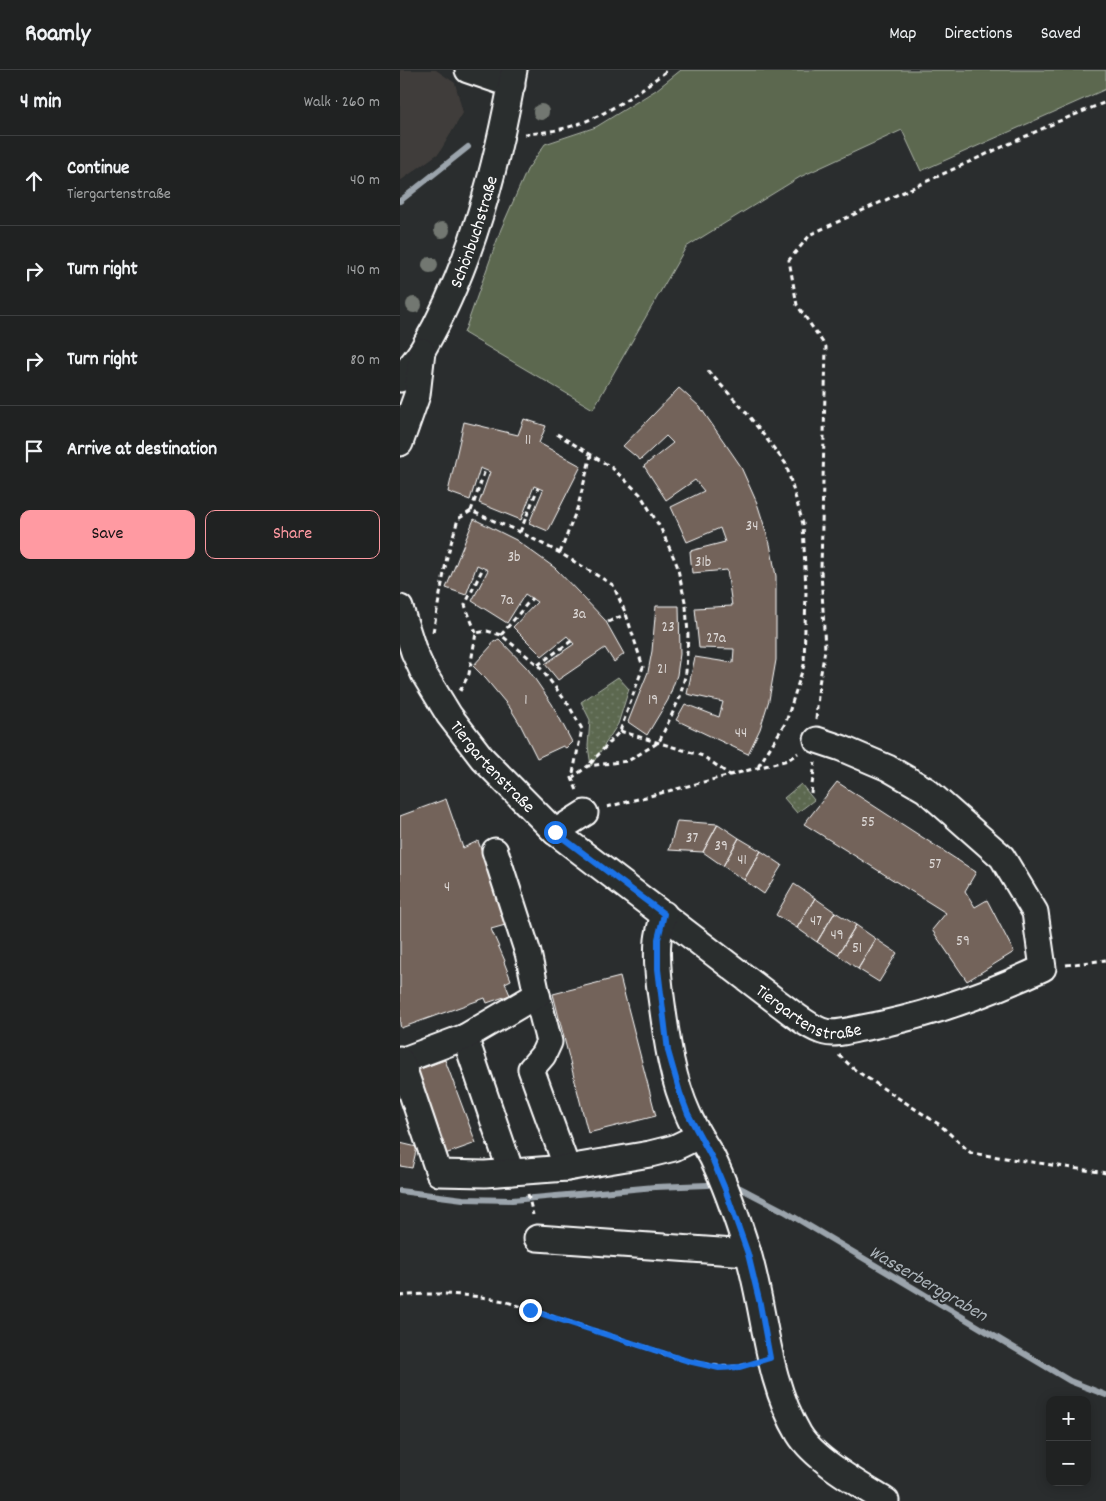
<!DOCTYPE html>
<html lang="en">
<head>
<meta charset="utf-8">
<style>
	:root { --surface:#202222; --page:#2d2f2f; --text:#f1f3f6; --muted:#a2a4a5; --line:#3d3f40; --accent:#ff9aa2 }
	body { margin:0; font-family:Dekko,sans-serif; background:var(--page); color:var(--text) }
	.controls { position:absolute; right:15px; bottom:15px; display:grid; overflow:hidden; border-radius:10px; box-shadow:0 2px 12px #0003 }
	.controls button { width:45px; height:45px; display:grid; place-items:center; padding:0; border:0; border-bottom:1px solid var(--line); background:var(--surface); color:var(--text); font:25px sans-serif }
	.stop { position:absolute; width:15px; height:15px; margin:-11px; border:4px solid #1a73e8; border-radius:50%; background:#fff }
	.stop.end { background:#1a73e8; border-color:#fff; box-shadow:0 1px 5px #0008 }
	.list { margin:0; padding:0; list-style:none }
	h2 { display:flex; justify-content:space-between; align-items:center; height:65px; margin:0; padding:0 20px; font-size:21px }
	h2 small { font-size:16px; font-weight:400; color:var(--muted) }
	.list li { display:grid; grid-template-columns:32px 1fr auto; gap:15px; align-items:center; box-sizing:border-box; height:90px; padding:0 20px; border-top:1px solid var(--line) }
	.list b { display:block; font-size:19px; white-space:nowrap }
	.list p { margin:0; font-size:16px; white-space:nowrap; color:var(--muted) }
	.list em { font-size:16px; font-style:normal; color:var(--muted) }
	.actions { display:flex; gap:10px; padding:15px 20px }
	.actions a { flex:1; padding:11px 0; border:1px solid var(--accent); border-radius:10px; text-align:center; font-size:18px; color:var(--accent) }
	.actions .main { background:var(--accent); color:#111 }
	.icon { flex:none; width:28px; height:28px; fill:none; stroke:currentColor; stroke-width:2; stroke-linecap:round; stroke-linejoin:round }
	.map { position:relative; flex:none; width:706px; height:1431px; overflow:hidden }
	header { display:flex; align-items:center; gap:30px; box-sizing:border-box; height:70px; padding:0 25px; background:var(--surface); border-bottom:1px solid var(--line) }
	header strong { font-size:24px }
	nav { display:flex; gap:28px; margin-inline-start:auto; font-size:18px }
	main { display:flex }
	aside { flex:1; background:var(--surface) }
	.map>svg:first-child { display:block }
	.built { fill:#403d3b }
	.green { fill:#5b6850; stroke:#adb4a8 }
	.park { fill:url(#park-dots); stroke:#adb4a8 }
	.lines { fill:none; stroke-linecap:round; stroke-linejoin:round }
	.stream { stroke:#9ba4ac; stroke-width:6 }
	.building { fill:#73635a; stroke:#fff }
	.minor-casing { stroke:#fff; stroke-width:29 }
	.path { stroke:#fff; stroke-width:3; stroke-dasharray:5 4; stroke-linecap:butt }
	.minor { stroke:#2a2d2e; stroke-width:25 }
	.tree { fill:#727771 }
	.route { stroke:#1a73e8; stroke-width:6 }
	.labels { text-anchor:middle; stroke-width:4; stroke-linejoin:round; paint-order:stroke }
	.number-label { font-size:15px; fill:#dcd8d6 }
	.street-label { font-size:18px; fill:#fff; stroke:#2a2d2e }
	.water-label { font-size:19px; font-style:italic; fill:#acb4ba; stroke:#2a2d2e }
</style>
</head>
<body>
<header>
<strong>Roamly</strong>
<nav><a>Map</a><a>Directions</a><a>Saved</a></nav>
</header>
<main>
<aside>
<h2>4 min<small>Walk · 260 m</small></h2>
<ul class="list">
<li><svg class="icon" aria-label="ahead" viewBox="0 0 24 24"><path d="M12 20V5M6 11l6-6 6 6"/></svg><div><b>Continue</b><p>Tiergartenstraße</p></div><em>40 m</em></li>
<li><svg class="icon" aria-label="right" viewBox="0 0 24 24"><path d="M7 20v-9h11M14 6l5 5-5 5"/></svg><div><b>Turn right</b></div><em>140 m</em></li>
<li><svg class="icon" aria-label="right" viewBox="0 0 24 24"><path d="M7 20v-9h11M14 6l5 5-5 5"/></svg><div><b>Turn right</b></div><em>80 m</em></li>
<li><svg class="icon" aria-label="arrive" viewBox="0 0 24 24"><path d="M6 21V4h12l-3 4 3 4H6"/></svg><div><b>Arrive at destination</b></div></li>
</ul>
<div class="actions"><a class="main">Save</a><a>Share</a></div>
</aside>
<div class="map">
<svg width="706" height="1431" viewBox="0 0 706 1431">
	<defs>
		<pattern id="park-dots" width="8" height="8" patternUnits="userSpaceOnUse" patternTransform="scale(1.25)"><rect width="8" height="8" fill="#5b6850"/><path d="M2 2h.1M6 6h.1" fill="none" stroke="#747f6a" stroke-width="1.8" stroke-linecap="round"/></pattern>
	</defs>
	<rect width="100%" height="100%" fill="#2a2d2e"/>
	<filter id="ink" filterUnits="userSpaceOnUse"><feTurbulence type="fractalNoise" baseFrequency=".02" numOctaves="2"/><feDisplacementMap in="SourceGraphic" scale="10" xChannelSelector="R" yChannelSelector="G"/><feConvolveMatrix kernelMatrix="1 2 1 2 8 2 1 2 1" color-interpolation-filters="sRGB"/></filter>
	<g filter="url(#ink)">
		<path class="built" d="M0,0H36L55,13L63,43L39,83L0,111Z"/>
		<path class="green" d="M281,0H706V19L521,101L502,60L400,107L286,177L193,339L64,263L101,159L127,100L145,74L196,57L256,20Z"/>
		<path class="park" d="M218,607L229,619L218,654L191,696L188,676L190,650L181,632Z
			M401,714L414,730L397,743L384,728Z"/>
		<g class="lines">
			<path class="stream" d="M0,131L68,77
				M340,1118L384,1141L670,1311L706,1325
				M0,1121L63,1129L112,1130L255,1117L308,1115"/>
		</g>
		<path class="building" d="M279,318L300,337L340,395L357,433L370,474L376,506V590L369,630L360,659L348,684L276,650L285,634L319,647L323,632L287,624L295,587L333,593L334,579L299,578L295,538L332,536L327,500L292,503L290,481L325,472L320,458L287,472L271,437L304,421L295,410L266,430L244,396L273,373L266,366L240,390L223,376Z
			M124,349L146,356L139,373L181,396L148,461L129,453L143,420L134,416L121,450L79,433L90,402L80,398L70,430L48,422L64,352L118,365Z
			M74,449L116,470L155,498L205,550L224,584L214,592L205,578L158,610L145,594L174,574L167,566L142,586L113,557L137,532L125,524L107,553L72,531L88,500L77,495L66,525L46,518Z
			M256,536H279L280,584L277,605L268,630L247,665L228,652L248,602L252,581Z
			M99,569L128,599L152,634L172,672L166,678L163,676L137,688L120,654L110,638L86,609L73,596L92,575V573Z
			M437,712L576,802L565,821L575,837L587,830L614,882L567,911L532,860L546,843L404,754Z
			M46,729L63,778L78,771L109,854L91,859L105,891L104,892L111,910L105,913L110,925L87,933L85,928L1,958L0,954V746Z
			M277,751L318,754L303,782L269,780Z
			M318,754L339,768L323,796L303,782Z
			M339,768L361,781L344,810L323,796Z
			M361,781L382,795L364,824L344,810Z
			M394,814L415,828L397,858L376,845Z
			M415,828L435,842L417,872L397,858Z
			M435,842L456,855L438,885L417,872Z
			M456,855L476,869L458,899L438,885Z
			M476,869L497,883L479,912L458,899Z
			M220,907L256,1046L188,1063L153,924Z
			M45,990L76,1073L45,1084L15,1001Z
			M0,1073L17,1077L12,1098L0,1096Z"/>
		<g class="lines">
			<defs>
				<g id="minor">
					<path d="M68,0L112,15"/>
					<path id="s1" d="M0,309C8,299 17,289 23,279C72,195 97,95 114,0"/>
					<path d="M0,373L17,325L22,281"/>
					<path id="s2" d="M0,538L14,582L24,604L49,645L82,688L155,762L376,931C390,941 409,958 425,962C436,965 451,960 462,958C525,947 585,925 643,898L635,842L602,787L526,720L488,698L441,678L417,670"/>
					<path d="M155,762L185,743"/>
					<path d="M264,844C262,852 259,861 258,870C256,891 259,913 262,934C267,971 272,1009 288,1044C294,1059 304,1073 312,1087C327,1117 338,1151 348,1183C366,1244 366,1308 399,1364C415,1390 460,1415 486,1431"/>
					<path d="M137,925L149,972L143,985L131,999L167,1098"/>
					<path d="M65,967L111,1102"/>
					<path d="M0,989L1,991L65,967L137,925L128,883L95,781"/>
					<path d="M1,991L39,1103L85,1104L167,1098L250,1084L274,1078L299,1066"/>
					<path d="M137,1168L348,1183"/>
				</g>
			</defs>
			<use href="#minor" class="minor-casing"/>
			<path class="path" d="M124,64C187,61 220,35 268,0
				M308,301L345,341L386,394L403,454L406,521L404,595L386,652L358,697
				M157,364L211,397L240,424L261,459L277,495L286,536L288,565L286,602L280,627L259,672L228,691L188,696L173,707
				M71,441L85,400
				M120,462L138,418
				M160,483L178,436L191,385
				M208,552L226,544
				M33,562L47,487L58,449L71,441L120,462L160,483L213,515L226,544L243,597L220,661L188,696
				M76,563L65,535L83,498
				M101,565L132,528
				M138,595L174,569
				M60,621L69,604L76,563L87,561L101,565L138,595L168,634L182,659L172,708L178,723
				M416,649L419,614L425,580L421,500L426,277L397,235L389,190L411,164L657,52L706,32
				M220,661L303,686L330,705
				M411,723L415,692
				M207,737L388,690L398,683
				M666,895L706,890
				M439,985L455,1000L540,1055L571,1083L706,1103
				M128,1124L133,1145
				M0,1226C34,1222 70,1224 104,1231L288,1291C309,1295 329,1300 350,1294"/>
			<use href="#minor" class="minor"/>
		</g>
		<g class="tree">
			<circle cx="141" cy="42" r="8"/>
			<circle cx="42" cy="160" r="8"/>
			<circle cx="30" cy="195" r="8"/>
			<circle cx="14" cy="235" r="8"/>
		</g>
	</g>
	<g class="lines" filter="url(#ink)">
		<path class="route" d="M130,1240L288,1291L319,1298L340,1297L370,1288L360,1234L348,1184L325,1119L312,1088L288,1044L280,1023L268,981L258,899V869L264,844L155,762"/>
	</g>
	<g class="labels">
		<g class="number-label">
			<text x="128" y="374">11</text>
			<text x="352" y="460">34</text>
			<text x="114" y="491">3b</text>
			<text x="303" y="496">31b</text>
			<text x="107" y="534">7a</text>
			<text x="179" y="548">3a</text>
			<text x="268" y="561">23</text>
			<text x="316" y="572">27a</text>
			<text x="262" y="603">21</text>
			<text x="126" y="634">1</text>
			<text x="253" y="634">19</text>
			<text x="341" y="667">44</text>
			<text x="468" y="756">55</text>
			<text x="292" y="772">37</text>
			<text x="321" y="780">39</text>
			<text x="342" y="794">41</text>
			<text x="535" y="798">57</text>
			<text x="47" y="821">4</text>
			<text x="416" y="855">47</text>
			<text x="437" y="869">49</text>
			<text x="563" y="875">59</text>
			<text x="457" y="882">51</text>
		</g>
		<g class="street-label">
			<text dy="6" stroke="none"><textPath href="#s1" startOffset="166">Schönbuchstraße</textPath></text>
			<text dy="6" stroke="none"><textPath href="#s2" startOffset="186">Tiergartenstraße</textPath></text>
			<text dy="6" stroke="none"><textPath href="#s2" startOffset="591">Tiergartenstraße</textPath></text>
		</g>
		<g class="water-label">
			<text transform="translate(529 1212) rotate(30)" y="7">Wasserberggraben</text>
		</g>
	</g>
</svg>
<div class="controls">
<button>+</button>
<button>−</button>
</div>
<div class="stop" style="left:155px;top:762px"></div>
<div class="stop end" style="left:130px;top:1240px"></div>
</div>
</main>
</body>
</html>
